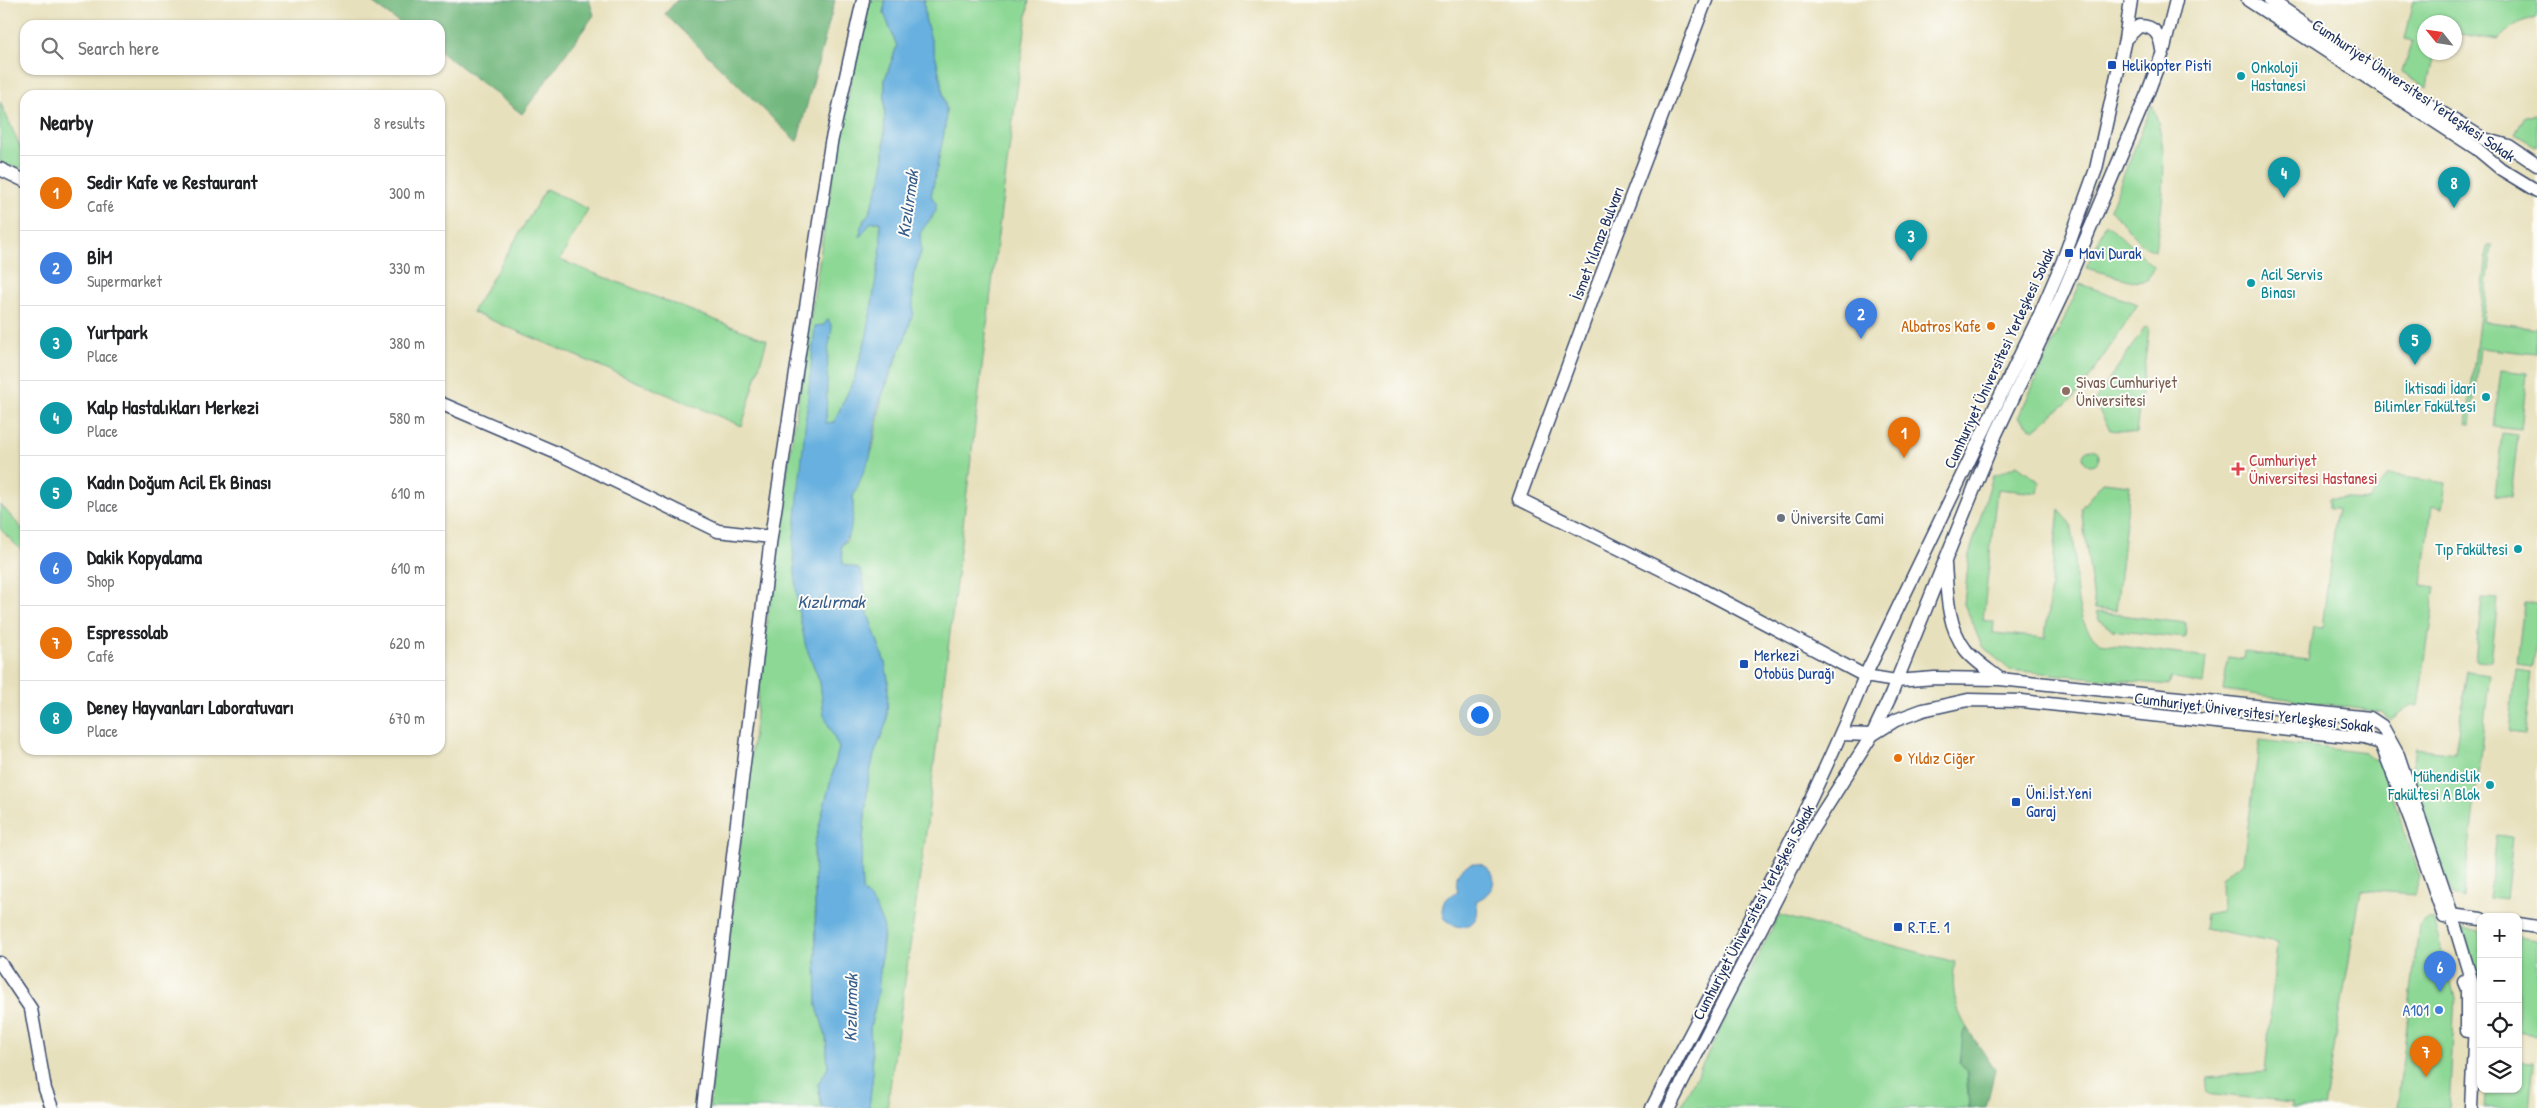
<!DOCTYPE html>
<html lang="en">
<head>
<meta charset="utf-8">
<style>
	:root { --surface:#fff; --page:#f6f6f6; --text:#202124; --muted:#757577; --line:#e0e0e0; --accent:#7c3aed }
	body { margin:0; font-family:"Patrick Hand",sans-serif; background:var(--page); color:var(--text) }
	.controls { position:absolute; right:15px; bottom:15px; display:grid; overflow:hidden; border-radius:10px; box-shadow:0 1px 4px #0004 }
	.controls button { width:45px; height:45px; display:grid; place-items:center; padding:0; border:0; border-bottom:1px solid var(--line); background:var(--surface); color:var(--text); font:25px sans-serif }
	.compass { position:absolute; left:2417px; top:15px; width:45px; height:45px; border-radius:50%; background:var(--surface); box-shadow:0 1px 4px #0004; rotate:300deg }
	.you { position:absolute; left:1479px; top:714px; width:18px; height:18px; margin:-12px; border:4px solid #fff; border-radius:50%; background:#1a73e8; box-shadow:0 0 0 8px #1a73e833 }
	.badge { display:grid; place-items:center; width:32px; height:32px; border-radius:50%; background:var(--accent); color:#fff; font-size:16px; font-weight:700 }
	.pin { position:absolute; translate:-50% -41px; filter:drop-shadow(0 1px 2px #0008) }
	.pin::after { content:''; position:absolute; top:26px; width:18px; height:15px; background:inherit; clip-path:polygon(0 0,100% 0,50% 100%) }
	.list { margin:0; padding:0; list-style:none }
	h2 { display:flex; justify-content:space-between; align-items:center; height:65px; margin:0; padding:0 20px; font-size:21px }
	h2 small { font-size:16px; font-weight:400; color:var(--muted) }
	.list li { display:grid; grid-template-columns:32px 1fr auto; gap:15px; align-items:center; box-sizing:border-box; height:75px; padding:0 20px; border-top:1px solid var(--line) }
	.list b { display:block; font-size:19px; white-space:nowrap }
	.list p { margin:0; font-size:16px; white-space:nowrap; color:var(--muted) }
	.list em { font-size:16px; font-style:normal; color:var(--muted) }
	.icon { flex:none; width:28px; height:28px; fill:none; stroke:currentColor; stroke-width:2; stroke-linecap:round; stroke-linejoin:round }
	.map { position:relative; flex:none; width:2537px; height:1108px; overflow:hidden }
	.search { position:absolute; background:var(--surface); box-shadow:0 1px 4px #0004; left:20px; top:20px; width:425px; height:55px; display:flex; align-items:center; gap:12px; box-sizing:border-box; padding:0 18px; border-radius:15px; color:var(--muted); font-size:19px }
	.panel { position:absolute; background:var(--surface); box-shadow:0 1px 4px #0004; left:20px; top:90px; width:425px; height:665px; border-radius:15px }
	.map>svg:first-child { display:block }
	.green { fill:#8dd895; stroke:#54847a }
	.forest { fill:#72b87e; stroke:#46746e }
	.water { fill:#68b0df; stroke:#42709e }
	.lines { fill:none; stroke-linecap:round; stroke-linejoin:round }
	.minor-casing { stroke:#3a4a6c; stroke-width:15 }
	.minor { stroke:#fff; stroke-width:12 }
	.transit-dot { fill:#1a4fb4; stroke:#fdfcf7; stroke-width:2 }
	.culture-dot { fill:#0f9aa8; stroke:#fdfcf7; stroke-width:2 }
	.food-dot { fill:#e8710a; stroke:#fdfcf7; stroke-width:2 }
	.education-dot { fill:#8d6e63; stroke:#fdfcf7; stroke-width:2 }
	.health-dot { fill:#e0444e; stroke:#fdfcf7; stroke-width:2 }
	.worship-dot { fill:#6b7280; stroke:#fdfcf7; stroke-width:2 }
	.shop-dot { fill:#3f7fe0; stroke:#fdfcf7; stroke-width:2 }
	.labels { text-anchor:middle; stroke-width:4; stroke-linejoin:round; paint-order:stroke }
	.transit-label { font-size:16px; fill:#164399; stroke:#fdfcf7; text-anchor:start }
	.culture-label { font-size:16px; fill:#0d838f; stroke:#fdfcf7; text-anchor:end }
	.street-label { font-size:16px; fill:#1b2f5e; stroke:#fdfcf7 }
	.food-label { font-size:16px; fill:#c56008; stroke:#fdfcf7; text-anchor:end }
	.education-label { font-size:16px; fill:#785e54; stroke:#fdfcf7; text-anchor:start }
	.health-label { font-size:16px; fill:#be3a42; stroke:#fdfcf7; text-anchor:start }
	.worship-label { font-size:16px; fill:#5b616d; stroke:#fdfcf7; text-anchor:start }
	.shop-label { font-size:16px; fill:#366cbe; stroke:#fdfcf7; text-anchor:end }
	.water-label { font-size:18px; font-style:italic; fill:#365c8b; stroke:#fdfcf7 }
</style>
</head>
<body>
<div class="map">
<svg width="2537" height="1108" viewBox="0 0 2537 1108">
	<rect width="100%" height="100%" fill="#fdfcf7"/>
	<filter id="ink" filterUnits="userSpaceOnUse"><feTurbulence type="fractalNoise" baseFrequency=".02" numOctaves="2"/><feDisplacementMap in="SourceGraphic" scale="10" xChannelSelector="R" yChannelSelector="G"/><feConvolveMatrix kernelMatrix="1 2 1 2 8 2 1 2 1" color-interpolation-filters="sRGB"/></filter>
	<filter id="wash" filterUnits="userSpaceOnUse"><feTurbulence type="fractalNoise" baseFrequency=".0096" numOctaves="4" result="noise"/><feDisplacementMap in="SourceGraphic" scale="20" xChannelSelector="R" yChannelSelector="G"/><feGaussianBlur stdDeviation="1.12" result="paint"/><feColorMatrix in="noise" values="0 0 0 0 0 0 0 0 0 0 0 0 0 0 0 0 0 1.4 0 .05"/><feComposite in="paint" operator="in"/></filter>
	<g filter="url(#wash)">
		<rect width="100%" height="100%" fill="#e7e0bc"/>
		<path class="green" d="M870,0H885L884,13L897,46L885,79L884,161L881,179L870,211L861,227L860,235L871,222H880L881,247L867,335L854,379L834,422L826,423L828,319L798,609L806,646L820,682L824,715L839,748L814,846L817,1006L826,1037L828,1068L818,1084L822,1108H709L777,538L837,144Z
			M924,0H1029L1000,218L925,840L887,1108H869L873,1073L870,1028L876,1002L884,937L874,904L862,890L861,864L868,781L874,755L887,721L888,680L885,663L868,614L863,577L859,569L843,564L841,546L847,540L853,514V497L856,489L873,448L882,396L908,330L913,277L921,252L920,233L924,225L932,219L936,203L931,196L945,128L946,109L937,62L925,18Z
			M2414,0H2537V18C2519,19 2510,28 2498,40L2455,33L2454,22H2424V52L2434,53L2427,87L2402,72L2412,41L2405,39Z
			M0,102L25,157V168L8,166L0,162Z
			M2152,105C2171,150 2163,204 2155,251L2144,246L2110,209Z
			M2537,115V147L2515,134L2525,116Z
			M546,189L588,209L560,260L767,340L742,426L472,312Z
			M2106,223L2154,267L2147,280L2137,282L2086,268Z
			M2488,245H2492L2483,321L2537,328V354L2480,348L2471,424H2467Z
			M2080,284L2138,304L2080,392L2034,430L2018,418Z
			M2145,327L2149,328L2136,433L2110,430L2094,402Z
			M2501,370L2527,373L2521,430L2494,427Z
			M2502,433L2518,435L2511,497L2495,495Z
			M2083 457a8 8 0 1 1 16 0a8 8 0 1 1-16 0Z
			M2017,465L2040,482L2038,493L1997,489L1983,620L1994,622L1993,633L2045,638L2059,510C2063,515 2069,520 2071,526C2081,562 2066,618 2100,643L2207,658L2204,684L2170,678L2169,685L2010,670L1982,646L1964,604L1969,555L1993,476Z
			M2388,475L2446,483L2442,507L2432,506L2422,585L2436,587L2418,706L2411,705L2390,721L2382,712L2223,690L2228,657L2244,659L2245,652L2308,660L2313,627L2322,628L2336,517L2337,509H2329V498L2369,500Z
			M2103,482L2130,485L2116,611L2095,609L2081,508Z
			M0,504L25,532V554L0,529Z
			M2482,598L2498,599L2491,661L2475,660Z
			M2524,603L2537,604V634L2533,666L2517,664Z
			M2096,612L2186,623L2185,638L2112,630L2099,620Z
			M2516,670L2532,672L2525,734L2509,732Z
			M2467,671L2490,674L2463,898L2451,893L2411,780L2416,748L2455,753Z
			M2260,740L2365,753L2381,762L2420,877L2414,894L2361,890L2324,1108H2291V1103L2206,1093L2208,1077L2265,1072L2277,943L2204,929L2206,914L2222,911L2221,878L2243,862Z
			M2497,835L2513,837L2506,899L2489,897Z
			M1779,915L1955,962C1951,986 1954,1007 1967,1028L1963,1034L1969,1108H1680Z
			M2427,919H2433L2455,997L2449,1108H2397L2419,926Z
			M2462,928L2481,931V988L2464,941Z
			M2518,937L2537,940V1035L2518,1032Z
			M2518,1061L2534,1062L2529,1108H2485L2487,1089H2518Z"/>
		<path class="forest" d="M374,0H589L594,15L522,114L440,51V25H403L372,3Z
			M677,0H835L797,142L665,14Z
			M1967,1028L1995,1070L1986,1108H1969L1967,1072L1960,1064L1963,1034Z"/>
		<path class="water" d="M885,0H924L925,18L937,62L946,109L945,128L931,196L936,203V211L920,233L921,251L913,277V313L905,338L891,370L879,404L870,457L853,497V514L850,532L841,546L843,564L859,569L863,577L868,614L885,663L888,680L887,721L874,755L868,781L861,864L862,890L874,904L884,927L878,994L870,1028L873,1073L869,1108H822L818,1084L828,1068L826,1037L817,1006L814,846L839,748L824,715L820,682L806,647L798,609L793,548L815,326L824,325L828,319L832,327L828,352L826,423L834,422L854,379L867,335L881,247L880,222H871L860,237L861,227L870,211L881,179L884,161L885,79L897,46L884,13Z
			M1474,863C1501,866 1499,892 1476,901C1487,936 1436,933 1444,905C1446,897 1452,894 1458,892C1454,877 1458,866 1474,863Z"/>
	</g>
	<g filter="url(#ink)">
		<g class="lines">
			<defs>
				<path id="minor" d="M1706,0L1592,300L1519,499L1689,583L1865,676L1896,681L1935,678L2000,679L2370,718L2382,726L2398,755L2445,893L2474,989L2476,1002L2471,1108
					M2248,0L2477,149L2501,169L2537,191
					M2270,0L2402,88L2484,139L2509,146L2537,165
					M2125,39L2139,26C2155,26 2160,35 2162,50
					M0,169L25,181
					M440,403L559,454L718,531L771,537
					M1945,564C1947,591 1947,626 1965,649C1973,660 1989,670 2000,679
					M1841,734L1872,735L1896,720L1923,710L1968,700L2022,701L2364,738L2381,743L2411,821L2444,917
					M2451,915L2481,919
					M2518,924L2537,927
					M0,963L31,1009L45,1089L52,1108
					M2464,982L2467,989V1031
					M703,1108L771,537L831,143L863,0
					M1652,1108C1725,965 1805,825 1865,676L2040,314L2062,263L2096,169L2125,39L2131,0
					M1669,1108L1811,831L1872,735L1891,695L1996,434L2062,295L2148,92L2163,52L2176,0"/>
			</defs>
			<use href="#minor" class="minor-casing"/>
			<use href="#minor" class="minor"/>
		</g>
	</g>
	<g class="transit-dot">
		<rect x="2107" y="60" width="10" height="10" rx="2.5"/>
		<rect x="2064" y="248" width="10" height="10" rx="2.5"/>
		<rect x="1739" y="659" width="10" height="10" rx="2.5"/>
		<rect x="2011" y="797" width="10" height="10" rx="2.5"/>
		<rect x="1893" y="922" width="10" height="10" rx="2.5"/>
	</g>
	<g class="culture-dot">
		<circle cx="2241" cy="76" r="5"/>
		<circle cx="2251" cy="283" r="5"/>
		<circle cx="2486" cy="397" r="5"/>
		<circle cx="2518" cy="549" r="5"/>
		<circle cx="2490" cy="785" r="5"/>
	</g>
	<g class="food-dot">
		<circle cx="1991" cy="326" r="5"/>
		<circle cx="1898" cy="758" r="5"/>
	</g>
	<circle class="education-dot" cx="2066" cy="391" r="5"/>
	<path class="health-dot" d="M2235.5 461.5h5v5h5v5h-5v5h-5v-5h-5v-5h5z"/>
	<circle class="worship-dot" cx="1781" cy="518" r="5"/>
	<circle class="shop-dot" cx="2439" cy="1010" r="5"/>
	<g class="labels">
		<g class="transit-label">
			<text x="2122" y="71">Helikopter Pisti</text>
			<text x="2079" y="259">Mavi Durak</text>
			<text x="1754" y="661">Merkezi<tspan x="1754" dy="18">Otobüs Durağı</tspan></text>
			<text x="2026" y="799">Üni.İst.Yeni<tspan x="2026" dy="18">Garaj</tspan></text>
			<text x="1908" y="933">R.T.E. 1</text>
		</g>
		<g class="culture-label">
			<text x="2251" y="73" text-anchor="start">Onkoloji<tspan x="2251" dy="18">Hastanesi</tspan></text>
			<text x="2261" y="280" text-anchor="start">Acil Servis<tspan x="2261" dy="18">Binası</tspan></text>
			<text x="2476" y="394">İktisadi İdari<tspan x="2476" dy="18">Bilimler Fakültesi</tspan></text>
			<text x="2508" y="555">Tıp Fakültesi</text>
			<text x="2480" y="782">Mühendislik<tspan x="2480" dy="18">Fakültesi A Blok</tspan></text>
		</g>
		<g class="street-label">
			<text transform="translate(2414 90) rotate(34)" y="6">Cumhuriyet Üniversitesi Yerleşkesi Sokak</text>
			<text transform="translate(1597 243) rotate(-69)" y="6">İsmet Yılmaz Bulvarı</text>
			<text transform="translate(1999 358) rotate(-65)" y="6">Cumhuriyet Üniversitesi Yerleşkesi Sokak</text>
			<text transform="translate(2254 712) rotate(7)" y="6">Cumhuriyet Üniversitesi Yerleşkesi Sokak</text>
			<text transform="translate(1753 912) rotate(-62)" y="6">Cumhuriyet Üniversitesi Yerleşkesi Sokak</text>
		</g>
		<g class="food-label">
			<text x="1981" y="332">Albatros Kafe</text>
			<text x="1908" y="764" text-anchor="start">Yıldız Ciğer</text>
		</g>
		<g class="education-label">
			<text x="2076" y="388">Sivas Cumhuriyet<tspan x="2076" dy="18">Üniversitesi</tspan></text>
		</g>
		<g class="health-label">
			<text x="2249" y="466">Cumhuriyet<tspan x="2249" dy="18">Üniversitesi Hastanesi</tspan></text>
		</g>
		<g class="worship-label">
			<text x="1791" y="524">Üniversite Cami</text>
		</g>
		<g class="shop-label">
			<text x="2429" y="1016">A101</text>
		</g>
		<g class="water-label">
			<text transform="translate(908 204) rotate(-82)" y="6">Kızılırmak</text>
			<text x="831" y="608">Kızılırmak</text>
			<text transform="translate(851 1008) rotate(-89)" y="6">Kızılırmak</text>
		</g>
	</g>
</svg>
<div class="controls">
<button>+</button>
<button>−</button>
<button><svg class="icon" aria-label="locate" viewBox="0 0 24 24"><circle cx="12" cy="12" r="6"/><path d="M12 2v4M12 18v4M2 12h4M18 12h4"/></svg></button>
<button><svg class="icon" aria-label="layers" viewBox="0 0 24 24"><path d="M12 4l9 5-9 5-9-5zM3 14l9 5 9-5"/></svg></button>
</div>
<svg class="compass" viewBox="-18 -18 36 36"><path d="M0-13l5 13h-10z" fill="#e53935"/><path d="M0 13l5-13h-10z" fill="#757577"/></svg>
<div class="you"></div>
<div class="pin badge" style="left:1904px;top:458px;background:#e8710a">1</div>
<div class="pin badge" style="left:1861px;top:339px;background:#3f7fe0">2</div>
<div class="pin badge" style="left:1911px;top:261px;background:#0f9aa8">3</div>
<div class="pin badge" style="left:2284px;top:198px;background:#0f9aa8">4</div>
<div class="pin badge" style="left:2415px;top:365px;background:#0f9aa8">5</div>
<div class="pin badge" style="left:2440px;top:992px;background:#3f7fe0">6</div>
<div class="pin badge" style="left:2426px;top:1077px;background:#e8710a">7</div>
<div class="pin badge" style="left:2454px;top:208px;background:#0f9aa8">8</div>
<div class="search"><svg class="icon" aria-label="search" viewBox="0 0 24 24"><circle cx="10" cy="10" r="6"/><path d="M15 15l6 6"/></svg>Search here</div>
<section class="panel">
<h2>Nearby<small>8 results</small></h2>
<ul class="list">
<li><span class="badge" style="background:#e8710a">1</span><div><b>Sedir Kafe ve Restaurant</b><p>Café</p></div><em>300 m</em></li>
<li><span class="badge" style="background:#3f7fe0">2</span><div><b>BİM</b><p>Supermarket</p></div><em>330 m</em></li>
<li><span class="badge" style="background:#0f9aa8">3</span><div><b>Yurtpark</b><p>Place</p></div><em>380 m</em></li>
<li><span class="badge" style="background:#0f9aa8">4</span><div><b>Kalp Hastalıkları Merkezi</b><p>Place</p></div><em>580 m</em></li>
<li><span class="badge" style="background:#0f9aa8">5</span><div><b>Kadın Doğum Acil Ek Binası</b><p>Place</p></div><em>610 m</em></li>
<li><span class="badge" style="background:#3f7fe0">6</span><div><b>Dakik Kopyalama</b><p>Shop</p></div><em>610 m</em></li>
<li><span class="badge" style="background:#e8710a">7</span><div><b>Espressolab</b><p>Café</p></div><em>620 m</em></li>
<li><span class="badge" style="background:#0f9aa8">8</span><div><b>Deney Hayvanları Laboratuvarı</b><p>Place</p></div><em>670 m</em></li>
</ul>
</section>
</div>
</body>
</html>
